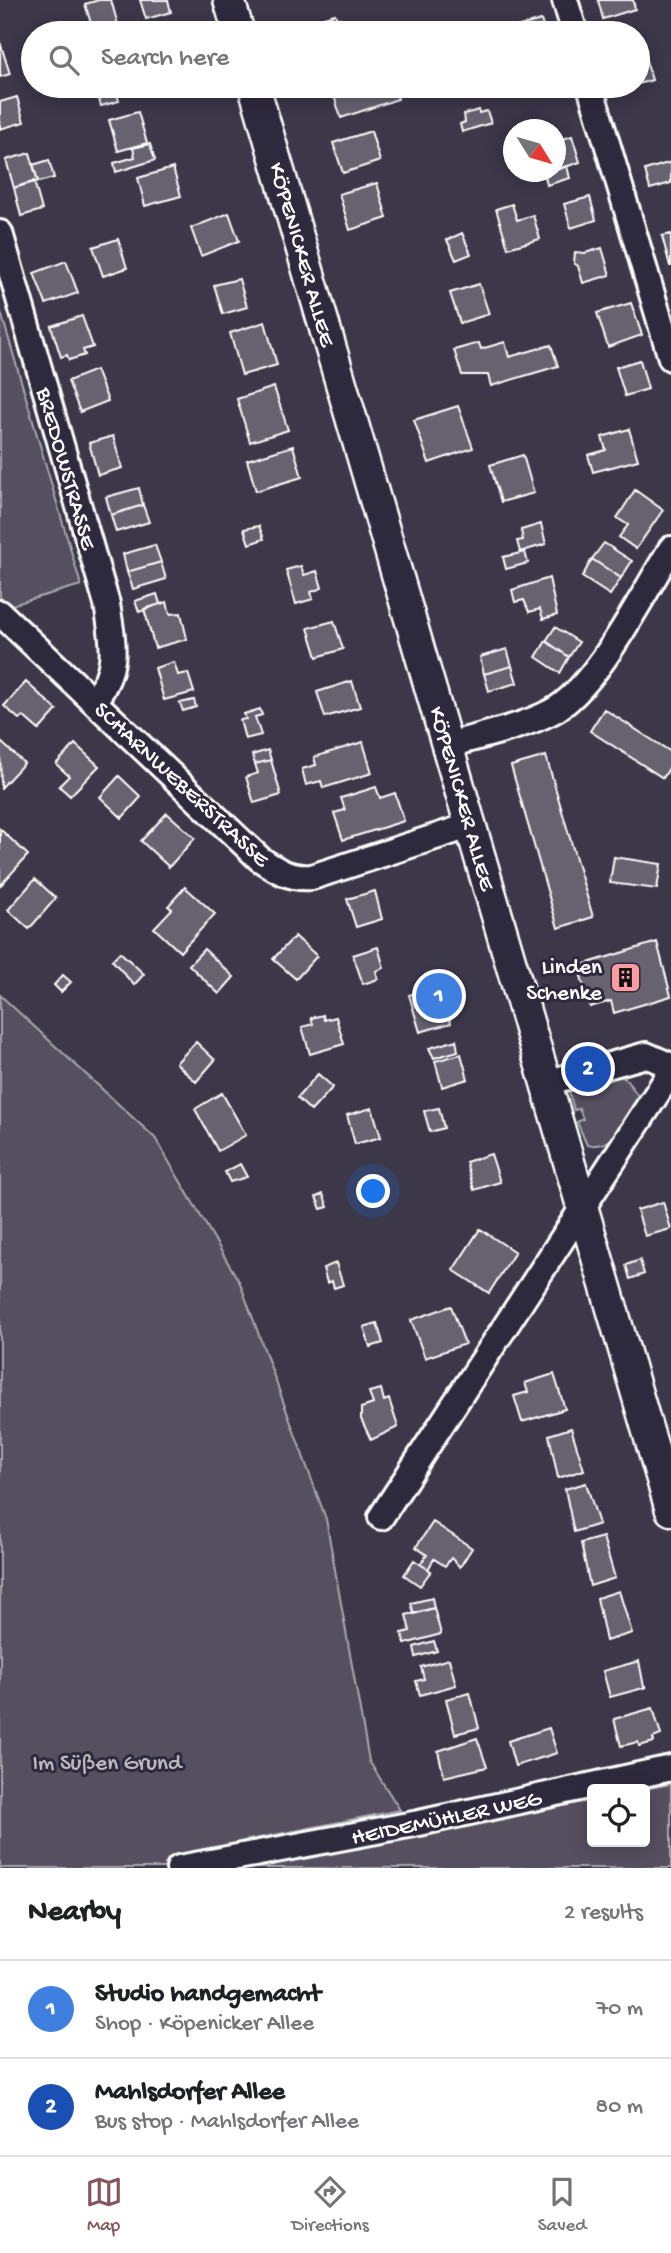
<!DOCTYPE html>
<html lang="en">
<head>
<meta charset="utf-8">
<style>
	:root { --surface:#fff; --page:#f6f6f6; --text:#202124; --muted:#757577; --line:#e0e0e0; --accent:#84575d }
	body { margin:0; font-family:"Gochi Hand",sans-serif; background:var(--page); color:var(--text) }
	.controls { position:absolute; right:21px; bottom:21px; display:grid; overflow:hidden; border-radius:7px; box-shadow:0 4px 18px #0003 }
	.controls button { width:63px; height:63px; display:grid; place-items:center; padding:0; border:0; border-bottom:2px solid var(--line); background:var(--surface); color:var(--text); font:35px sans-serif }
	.compass { position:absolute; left:503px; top:119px; width:63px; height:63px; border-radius:50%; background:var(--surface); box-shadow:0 4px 18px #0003; rotate:127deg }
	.you { position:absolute; left:374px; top:1192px; width:24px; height:24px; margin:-18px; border:5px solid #fff; border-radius:50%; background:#1a73e8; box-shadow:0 0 0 10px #1a73e833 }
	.badge { display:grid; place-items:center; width:46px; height:46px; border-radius:50%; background:var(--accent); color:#fff; font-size:23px; font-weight:700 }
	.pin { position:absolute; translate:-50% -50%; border:4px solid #fff; box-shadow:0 2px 7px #0006 }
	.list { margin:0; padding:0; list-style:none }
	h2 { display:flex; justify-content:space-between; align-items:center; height:91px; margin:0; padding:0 28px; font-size:30px }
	h2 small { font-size:23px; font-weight:400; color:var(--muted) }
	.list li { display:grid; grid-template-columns:46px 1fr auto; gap:21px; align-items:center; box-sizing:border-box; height:98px; padding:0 28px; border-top:2px solid var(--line) }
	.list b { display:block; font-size:26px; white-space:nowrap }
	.list p { margin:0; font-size:23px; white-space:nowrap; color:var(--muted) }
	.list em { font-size:23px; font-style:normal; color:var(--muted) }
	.icon { flex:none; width:38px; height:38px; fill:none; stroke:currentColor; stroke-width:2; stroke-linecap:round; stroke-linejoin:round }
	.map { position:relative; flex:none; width:671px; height:1868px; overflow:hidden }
	.search { position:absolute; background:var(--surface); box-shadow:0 4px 18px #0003; left:21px; right:21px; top:21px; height:77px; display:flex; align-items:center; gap:18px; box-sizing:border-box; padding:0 24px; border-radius:38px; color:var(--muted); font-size:26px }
	.sheet { height:287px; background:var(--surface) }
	nav { display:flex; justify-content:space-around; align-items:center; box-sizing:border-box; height:98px; border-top:2px solid var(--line); background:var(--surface); font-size:19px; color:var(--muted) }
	nav a { display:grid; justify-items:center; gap:4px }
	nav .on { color:var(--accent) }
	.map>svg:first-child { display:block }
	.green { fill:#555060; stroke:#aaa8b0; stroke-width:2 }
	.building { fill:#666270; stroke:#fff; stroke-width:2 }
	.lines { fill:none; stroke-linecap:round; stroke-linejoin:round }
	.minor-casing { stroke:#fff; stroke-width:30 }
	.tertiary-casing { stroke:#fff; stroke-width:35 }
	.minor { stroke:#2f2a3d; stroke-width:24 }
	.tertiary { stroke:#2f2a3d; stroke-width:30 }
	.labels { text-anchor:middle; stroke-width:6; stroke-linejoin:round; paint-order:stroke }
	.street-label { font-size:23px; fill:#fff; stroke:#2f2a3d }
	.poi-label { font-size:23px; fill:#fff; stroke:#2f2a3d; text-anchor:end }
	.park-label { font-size:23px; fill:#bbb9bf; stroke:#2f2a3d }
</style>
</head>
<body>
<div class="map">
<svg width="671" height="1868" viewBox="0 0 671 1868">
	<rect width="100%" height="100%" fill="#3c3749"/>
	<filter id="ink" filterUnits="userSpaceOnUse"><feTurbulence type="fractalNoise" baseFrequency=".0143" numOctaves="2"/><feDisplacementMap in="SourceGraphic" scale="14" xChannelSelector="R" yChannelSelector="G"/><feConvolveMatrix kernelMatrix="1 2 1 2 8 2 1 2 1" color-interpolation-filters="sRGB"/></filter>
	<g filter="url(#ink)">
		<path class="green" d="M0,309L81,585L8,606L0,598Z
			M0,995L155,1138L240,1283L326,1519L369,1761L400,1810L238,1842L242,1868H0Z
			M617,1074L627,1080L640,1099C624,1123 619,1148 587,1145L577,1122L583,1119L579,1109L574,1110L569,1091Z
			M671,1784V1868H252L592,1800V1842H645L644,1789Z"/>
		<path class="building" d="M99,0H111L120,32L94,33L85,4Z
			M140,0H168L171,12L146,19Z
			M598,0H633L635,9L603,19Z
			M335,14L337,19L340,18L345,33H318L316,26L326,23L324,17Z
			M541,20L545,33H511L509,29Z
			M0,42L10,74L0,77Z
			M644,54L652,80L638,84V56Z
			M102,86H115L119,101L101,106L98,96L104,94Z
			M331,86H393L398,99L341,118Z
			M17,97L24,122L0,129V102Z
			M479,110V113L487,111L491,123L462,132L460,124L465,122L464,114Z
			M138,112L147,143L118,151L109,120Z
			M371,131L380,161L343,173L333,143Z
			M572,136L580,162L556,170V141Z
			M150,144L155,160L116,172L114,163L135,157L133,148Z
			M30,153L38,181L14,188L6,160Z
			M49,160L54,178L38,182L33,165Z
			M671,162V183L650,189L645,170Z
			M567,166L570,178L547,185L544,172Z
			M173,168L181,196L145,206L138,178Z
			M34,181L42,210L21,216L14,188Z
			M377,183L387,218L350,230L339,194Z
			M590,197L596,220L571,228L564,204Z
			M512,204L517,220L533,215L540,239L508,248L496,209Z
			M229,213L239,241L201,256L191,228Z
			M462,233L471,254L456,260L447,240Z
			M671,234V266H670L662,236Z
			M118,239L127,268L103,276L93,247Z
			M602,248L610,275L583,283L578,266L574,263L575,252L585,253Z
			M66,261L78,293L46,304L34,273Z
			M239,279L247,307L223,314L214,285Z
			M479,284L489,314L460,323L450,293Z
			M631,303L642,335L608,347L597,313Z
			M82,316L93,347L83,350L85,355L69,360L67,355L61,357L51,326Z
			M265,322L277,365L242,375L230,333Z
			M505,342L509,357L551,345L558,366L491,386L488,375H462L454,350L479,343L481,349Z
			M640,360L648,389L625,396L616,367Z
			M96,370L108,401L80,412L68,381Z
			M274,387L288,430L250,442L237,399Z
			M458,406L473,448L429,463L414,420Z
			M629,429L638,460L593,472L588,455L606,450L602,437Z
			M113,436L122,468L98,475L89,443Z
			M293,446L302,477L256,491L247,460Z
			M523,455L534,493L501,502L490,465Z
			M139,488L143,505L111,515L106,497Z
			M635,490L663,510L636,549L619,537L628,525L617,518Z
			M143,505L149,522L116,532L111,515Z
			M541,524L546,544L520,552L517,541L523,540L521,530Z
			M259,526L264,539L249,544L244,529Z
			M604,543L632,561L621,578L592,559Z
			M155,545L161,562L127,572L123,554Z
			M525,552L528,563L506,569L503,557Z
			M592,559L621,578L610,595L582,577Z
			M161,562L166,579L133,589L127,572Z
			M301,566L304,575L317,571L322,588L311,592L313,599L296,604L286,570Z
			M549,578L557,615L543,619L540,609L529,612L524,600L515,602L512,590Z
			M157,594L160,604L139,612L135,601Z
			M167,602L170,614L181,613L187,639L155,648L144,609Z
			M334,621L343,649L317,657L308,628Z
			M555,627L579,642L569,657L546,641Z
			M546,641L569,657L560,673L536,657Z
			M507,649L512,666L484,674L480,657Z
			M174,662L178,675L188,673L194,692L164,700L155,668Z
			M512,666L517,683L489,691L484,674Z
			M352,681L360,707L325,717L317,692Z
			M26,682L57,710L39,730L23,716L19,719L4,706Z
			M194,700L196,707L183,711L180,703Z
			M260,709L262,715L255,717L261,735L245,739L240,720L246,719L244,714Z
			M604,709L671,752V765L663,778L590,731Z
			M1,742L24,763L1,788L0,743Z
			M363,742L372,773L323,788L321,781L306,785L302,769L316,765L314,757Z
			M75,744L99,766L70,796L59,786L69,776L56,764Z
			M268,750L271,760L255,764L252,755Z
			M546,756L593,917L558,928L511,766Z
			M271,760L281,795L254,803L246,777L258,773L255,764Z
			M119,776L141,797L122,818L100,797Z
			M376,787L380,798L395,793L404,821L343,840L334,813L345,810L341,798Z
			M167,813L195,838L169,867L141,841Z
			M0,829L28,855L0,886Z
			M614,857L661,864L657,889L610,883Z
			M35,879L56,898L29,929L8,910Z
			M185,887L215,914L180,952L154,928L172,909L168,906Z
			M375,891L382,919L356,927L347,899Z
			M295,936L317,956L296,979L273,959Z
			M657,942L671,996L614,1013L611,1001L590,1007L578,966Z
			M378,947L384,968L376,971L378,979L363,984L353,955Z
			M204,949L234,977L219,994L189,965Z
			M120,952L144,974L134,985L112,960Z
			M63,975L71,982L61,992L54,985Z
			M440,986L451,1023L420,1032L409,995Z
			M323,1015L324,1020L336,1017L344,1044L310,1054L302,1027L313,1024L311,1018Z
			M456,1040L458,1051L434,1058L429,1048Z
			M196,1042L215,1060L196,1082L176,1063Z
			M461,1054L468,1079L442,1087L435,1061Z
			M318,1074L333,1087L311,1111L297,1098Z
			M222,1093L246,1135L218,1151L195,1109Z
			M372,1108L381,1137L355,1144L347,1115Z
			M439,1108L444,1128L430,1132L424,1111Z
			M491,1154L500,1182L474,1190L466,1162Z
			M240,1164L247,1177L230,1182L225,1172Z
			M323,1194L328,1207L321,1209L316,1197Z
			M663,1202L671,1229L645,1236L637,1210Z
			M480,1229L515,1252L489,1293L453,1270Z
			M640,1260L644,1274L630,1279L626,1265Z
			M336,1263L343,1285L334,1288L332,1281L327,1283L323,1268Z
			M451,1306L465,1344L425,1358L411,1320Z
			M377,1323L383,1343L370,1347L364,1327Z
			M554,1374L565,1409L522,1422L514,1396L528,1392L525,1383Z
			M381,1389L384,1401L389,1399L398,1427L371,1440L361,1419V1408L373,1404L369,1392Z
			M571,1428L584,1470L558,1478L549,1435Z
			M586,1483L599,1524L574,1532L565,1489Z
			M433,1522L472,1548L460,1567L451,1558L445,1566L434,1559L428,1569L420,1564L427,1555L416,1547Z
			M603,1537L615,1578L590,1586L581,1543Z
			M414,1560L431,1571L420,1586L404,1575Z
			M619,1591L632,1633L606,1641L597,1598Z
			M432,1598L434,1608L414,1614L411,1603Z
			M434,1608L441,1634L405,1644L402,1633L410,1631L406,1615Z
			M434,1641L437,1651L416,1657L414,1647Z
			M449,1659L456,1685L420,1695L416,1681L424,1679L421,1667Z
			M639,1661L644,1687H647L610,1697L603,1671Z
			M470,1693L479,1728L455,1734L446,1699Z
			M653,1708L661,1735L653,1738L654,1742L639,1746L638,1742L621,1746L614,1719Z
			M549,1728L557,1753L515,1766L508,1741Z
			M477,1738L487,1767L444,1777L438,1751Z"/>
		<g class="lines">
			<defs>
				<path id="minor" d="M565,0L575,33
					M590,86L671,358
					M0,233L107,604C113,643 120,666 95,700
					M0,613L260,859C278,871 290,879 312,877L472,825
					M449,745C482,735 520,728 551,712C596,689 643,593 671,549
					M546,1083L646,1055L671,1066
					M381,1517L671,1072
					M179,1868L419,1823L671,1768"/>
				<path id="tertiary" d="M229,0L239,33
					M254,86L671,1510"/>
			</defs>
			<use href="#minor" class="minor-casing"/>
			<use href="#tertiary" class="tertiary-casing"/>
			<use href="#minor" class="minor"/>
			<use href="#tertiary" class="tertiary"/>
		</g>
	</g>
	<defs>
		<symbol id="building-square" viewBox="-11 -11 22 22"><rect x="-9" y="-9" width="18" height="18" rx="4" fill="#ff9aa2" stroke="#2f2a3d"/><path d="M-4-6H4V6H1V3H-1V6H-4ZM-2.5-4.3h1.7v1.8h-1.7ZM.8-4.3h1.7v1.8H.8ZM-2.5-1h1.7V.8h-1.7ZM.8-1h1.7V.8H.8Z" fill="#111"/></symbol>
	</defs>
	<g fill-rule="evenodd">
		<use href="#building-square" x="608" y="960" width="35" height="35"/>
	</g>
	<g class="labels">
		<g class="street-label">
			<text transform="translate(304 254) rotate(74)" y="8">KÖPENICKER ALLEE</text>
			<text transform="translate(68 468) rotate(74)" y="8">BREDOWSTRASSE</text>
			<text transform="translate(183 783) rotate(43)" y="8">SCHARNWEBERSTRASSE</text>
			<text transform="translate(464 798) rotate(74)" y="8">KÖPENICKER ALLEE</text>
			<text transform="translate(446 1816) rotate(-12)" y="8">HEIDEMÜHLER WEG</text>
		</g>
		<g class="poi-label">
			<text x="602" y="973">Linden<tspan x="602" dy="26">Schenke</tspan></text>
		</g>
		<g class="park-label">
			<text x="107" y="1769">Im Süßen Grund</text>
		</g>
	</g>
</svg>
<div class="controls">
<button><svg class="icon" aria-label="locate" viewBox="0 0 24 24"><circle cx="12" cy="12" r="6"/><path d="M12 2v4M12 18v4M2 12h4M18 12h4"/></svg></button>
</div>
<svg class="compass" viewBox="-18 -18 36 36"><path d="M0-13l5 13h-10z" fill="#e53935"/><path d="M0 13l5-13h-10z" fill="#757577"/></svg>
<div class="you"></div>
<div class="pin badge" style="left:439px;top:996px;background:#3f7fe0">1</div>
<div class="pin badge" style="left:588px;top:1069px;background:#1a4fb4">2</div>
<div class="search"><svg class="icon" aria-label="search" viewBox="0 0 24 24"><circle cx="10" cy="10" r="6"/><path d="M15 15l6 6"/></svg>Search here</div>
</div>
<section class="sheet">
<h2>Nearby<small>2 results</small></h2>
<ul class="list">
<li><span class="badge" style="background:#3f7fe0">1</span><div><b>Studio handgemacht</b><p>Shop · Köpenicker Allee</p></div><em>70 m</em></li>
<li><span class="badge" style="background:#1a4fb4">2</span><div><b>Mahlsdorfer Allee</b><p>Bus stop · Mahlsdorfer Allee</p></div><em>80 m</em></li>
</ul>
</section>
<nav>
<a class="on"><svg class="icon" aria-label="map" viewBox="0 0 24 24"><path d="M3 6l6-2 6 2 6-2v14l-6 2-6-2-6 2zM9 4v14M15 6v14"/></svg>Map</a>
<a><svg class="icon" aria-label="directions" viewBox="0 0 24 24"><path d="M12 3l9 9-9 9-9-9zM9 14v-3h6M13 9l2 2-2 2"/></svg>Directions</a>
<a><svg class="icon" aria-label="saved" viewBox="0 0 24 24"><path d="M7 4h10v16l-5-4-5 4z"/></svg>Saved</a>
</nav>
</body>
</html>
